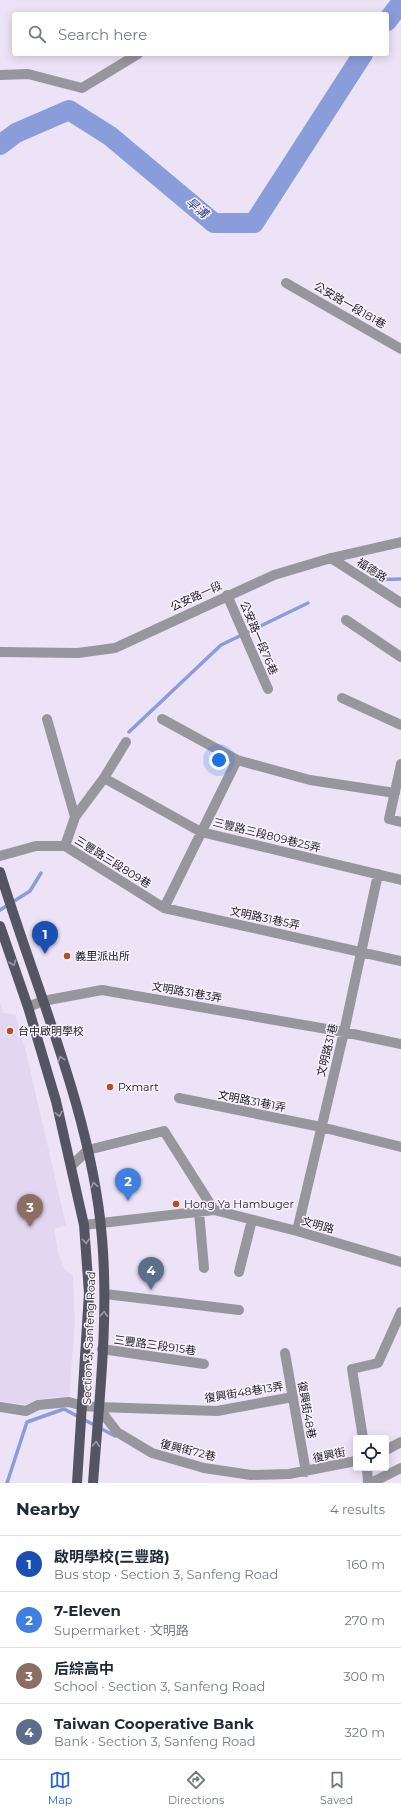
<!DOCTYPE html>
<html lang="en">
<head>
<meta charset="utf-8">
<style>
	:root { --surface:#fff; --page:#f6f6f7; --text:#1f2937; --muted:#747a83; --line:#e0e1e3; --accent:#2563eb }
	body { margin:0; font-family:Montserrat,"Noto Sans TC",sans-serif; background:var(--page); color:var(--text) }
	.controls { position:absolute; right:12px; bottom:12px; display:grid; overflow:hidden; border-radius:4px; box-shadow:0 2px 10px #0003 }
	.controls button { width:36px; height:36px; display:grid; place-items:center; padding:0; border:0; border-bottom:1px solid var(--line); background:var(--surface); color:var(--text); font:20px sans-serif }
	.you { position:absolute; left:219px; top:760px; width:14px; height:14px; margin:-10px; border:3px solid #fff; border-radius:50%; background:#1a73e8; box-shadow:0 0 0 6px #1a73e833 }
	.badge { display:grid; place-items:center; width:26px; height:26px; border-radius:50%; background:var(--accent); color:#fff; font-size:13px; font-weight:700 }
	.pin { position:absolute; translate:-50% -33px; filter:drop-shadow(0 1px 2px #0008) }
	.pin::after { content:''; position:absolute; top:21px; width:14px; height:12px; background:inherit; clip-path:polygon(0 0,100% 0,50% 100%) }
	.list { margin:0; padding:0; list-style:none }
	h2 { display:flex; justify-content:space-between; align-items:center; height:52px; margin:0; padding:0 16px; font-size:17px }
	h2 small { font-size:13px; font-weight:400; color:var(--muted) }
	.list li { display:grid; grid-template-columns:26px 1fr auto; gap:12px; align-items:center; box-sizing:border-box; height:56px; padding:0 16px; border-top:1px solid var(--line) }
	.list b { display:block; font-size:15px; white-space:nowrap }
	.list p { margin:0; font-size:13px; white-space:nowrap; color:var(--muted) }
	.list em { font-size:13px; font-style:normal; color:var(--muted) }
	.icon { flex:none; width:22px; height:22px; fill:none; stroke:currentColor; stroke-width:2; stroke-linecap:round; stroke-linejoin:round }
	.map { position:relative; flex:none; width:401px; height:1483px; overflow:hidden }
	.search { position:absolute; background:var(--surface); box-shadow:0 2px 10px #0003; left:12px; right:12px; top:12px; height:44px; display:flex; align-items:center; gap:10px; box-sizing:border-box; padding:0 14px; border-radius:4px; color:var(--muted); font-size:15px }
	.sheet { height:276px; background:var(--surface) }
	nav { display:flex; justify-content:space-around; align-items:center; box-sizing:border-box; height:56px; border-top:1px solid var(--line); background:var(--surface); font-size:11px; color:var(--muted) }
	nav a { display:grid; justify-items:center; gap:2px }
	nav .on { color:var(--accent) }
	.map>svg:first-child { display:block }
	.built { fill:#e3d6f1 }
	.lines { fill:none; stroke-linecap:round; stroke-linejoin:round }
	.stream { stroke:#899dda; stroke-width:3.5 }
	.river { stroke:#899dda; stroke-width:20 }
	.minor { stroke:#97969f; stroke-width:10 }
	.major { stroke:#555463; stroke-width:10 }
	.oneway { stroke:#9e9ba9 }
	.poi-dot { fill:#b44d25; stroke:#f8f2fe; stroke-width:1.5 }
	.labels { text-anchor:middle; stroke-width:3; stroke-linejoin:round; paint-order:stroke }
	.street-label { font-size:11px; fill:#232027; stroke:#f8f2fe }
	.poi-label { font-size:11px; fill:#232027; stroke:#f8f2fe; text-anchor:start }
	.water-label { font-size:12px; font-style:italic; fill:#31438c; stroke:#f8f2fe }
</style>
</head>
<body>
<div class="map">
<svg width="401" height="1483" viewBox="0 0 401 1483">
	<rect width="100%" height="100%" fill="#ede3f7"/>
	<path class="built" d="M0,1003L3,1013L15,1014L25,1048L66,1225L54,1229L58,1252L65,1270L73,1276L75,1322L69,1398L53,1397L36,1400L25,1405L0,1401Z"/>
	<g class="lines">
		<path class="stream" d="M369,580L401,579
			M129,732L221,645L308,603
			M0,910L30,891L41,873
			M7,1483L27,1422L64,1409L115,1436"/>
		<path class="river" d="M387,21L401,3
			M0,145L16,133L69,110L110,136L214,223H254L363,54"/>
		<path class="minor" d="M0,75L28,74L82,88L138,54
			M286,283L401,349
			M331,558L401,603
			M227,595L268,689
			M346,620L401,657
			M0,652L78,653L115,648L274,575L331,558L401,542
			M342,698L401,725
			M47,719L75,817
			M162,719L237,760L310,780L395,793
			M401,764L389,819L401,822
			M104,778L201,832L401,880
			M65,846L75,817L104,778L126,742
			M0,856L36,846H65L164,908L401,961
			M164,908L237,760
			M28,1007L43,1001L102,990L344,1032L401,1044
			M179,1098L321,1127L401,1147
			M71,1166L88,1150L164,1131L214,1210
			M199,1212L204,1268
			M84,1225L214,1210L297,1231L401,1262
			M297,1231L344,1032L378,874
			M239,1272L252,1220
			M105,1294L239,1310
			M102,1349L204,1364
			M285,1353L306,1472
			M0,1407L26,1411L38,1405L69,1402L83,1406L98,1407L117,1432L152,1453L204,1468L251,1475L289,1474L356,1461
			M98,1407L217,1411L293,1397
			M363,1438L352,1369L378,1363L401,1312
			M386,1450L401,1442
			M367,1468L368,1483
			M371,1483L401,1468"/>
		<path class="major" d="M0,872C36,990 92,1115 102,1238C109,1319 99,1402 93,1483
			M0,926L28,1007L56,1101L84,1225L89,1293L77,1483"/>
	</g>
	<defs><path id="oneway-chevron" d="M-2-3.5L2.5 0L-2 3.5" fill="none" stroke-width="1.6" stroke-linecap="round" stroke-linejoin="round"/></defs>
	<g class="oneway">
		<use href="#oneway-chevron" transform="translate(13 963) rotate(71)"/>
		<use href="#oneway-chevron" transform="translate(61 1059) rotate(-108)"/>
		<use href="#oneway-chevron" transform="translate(59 1114) rotate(77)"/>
		<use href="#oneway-chevron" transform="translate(94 1185) rotate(-100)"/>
		<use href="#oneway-chevron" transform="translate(86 1241) rotate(86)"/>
		<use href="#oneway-chevron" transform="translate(104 1314) rotate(-87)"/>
		<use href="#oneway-chevron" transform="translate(96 1444) rotate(-86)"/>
	</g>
	<g class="poi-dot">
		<circle cx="67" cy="956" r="4"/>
		<circle cx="10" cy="1031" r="4"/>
		<circle cx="110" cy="1087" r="4"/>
		<circle cx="176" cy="1204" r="4"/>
	</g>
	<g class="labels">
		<g class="street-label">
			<text transform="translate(350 305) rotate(30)" y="4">公安路一段181巷</text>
			<text transform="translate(372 570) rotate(33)" y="4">福德路</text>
			<text transform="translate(196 596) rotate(-25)" y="4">公安路一段</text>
			<text transform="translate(259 638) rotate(67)" y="4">公安路一段76巷</text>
			<text transform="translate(267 835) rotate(14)" y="4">三豐路三段809巷25弄</text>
			<text transform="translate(113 862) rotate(32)" y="4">三豐路三段809巷</text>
			<text transform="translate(265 918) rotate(12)" y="4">文明路31巷5弄</text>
			<text transform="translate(187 992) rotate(10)" y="4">文明路31巷3弄</text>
			<text transform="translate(327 1050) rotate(-76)" y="4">文明路31巷</text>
			<text transform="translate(252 1101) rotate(11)" y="4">文明路31巷1弄</text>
			<text transform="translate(318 1225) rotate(16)" y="4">文明路</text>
			<text transform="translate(89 1338) rotate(-88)" y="4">Section 3, Sanfeng Road</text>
			<text transform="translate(155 1345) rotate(8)" y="4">三豐路三段915巷</text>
			<text transform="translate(244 1392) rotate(-9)" y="4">復興街48巷13弄</text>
			<text transform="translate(307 1410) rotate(80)" y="4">復興街48巷</text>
			<text transform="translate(188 1450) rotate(14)" y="4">復興街72巷</text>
			<text transform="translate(329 1455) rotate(-12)" y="4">復興街</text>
		</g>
		<g class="poi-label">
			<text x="75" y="960">義里派出所</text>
			<text x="18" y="1035">台中啟明學校</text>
			<text x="118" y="1091">Pxmart</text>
			<text x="184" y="1208">Hong Ya Hambuger</text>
		</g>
		<g class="water-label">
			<text transform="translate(197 208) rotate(40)" y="4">旱溝</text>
		</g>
	</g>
</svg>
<div class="controls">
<button><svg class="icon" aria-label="locate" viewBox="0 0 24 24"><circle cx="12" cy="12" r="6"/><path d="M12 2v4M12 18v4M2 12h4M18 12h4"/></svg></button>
</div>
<div class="you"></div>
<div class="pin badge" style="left:45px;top:954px;background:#1a4fb4">1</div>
<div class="pin badge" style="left:128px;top:1201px;background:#3f7fe0">2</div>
<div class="pin badge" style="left:30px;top:1227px;background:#8d6e63">3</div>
<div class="pin badge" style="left:151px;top:1290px;background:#5c6f8a">4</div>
<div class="search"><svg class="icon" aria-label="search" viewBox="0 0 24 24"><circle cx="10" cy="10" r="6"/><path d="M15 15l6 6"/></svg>Search here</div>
</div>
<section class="sheet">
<h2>Nearby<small>4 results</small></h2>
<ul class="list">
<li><span class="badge" style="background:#1a4fb4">1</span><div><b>啟明學校(三豐路)</b><p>Bus stop · Section 3, Sanfeng Road</p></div><em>160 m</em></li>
<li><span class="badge" style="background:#3f7fe0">2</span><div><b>7-Eleven</b><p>Supermarket · 文明路</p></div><em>270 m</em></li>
<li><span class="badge" style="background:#8d6e63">3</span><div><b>后綜高中</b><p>School · Section 3, Sanfeng Road</p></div><em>300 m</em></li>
<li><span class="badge" style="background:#5c6f8a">4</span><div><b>Taiwan Cooperative Bank</b><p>Bank · Section 3, Sanfeng Road</p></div><em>320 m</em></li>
</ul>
</section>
<nav>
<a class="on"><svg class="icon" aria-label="map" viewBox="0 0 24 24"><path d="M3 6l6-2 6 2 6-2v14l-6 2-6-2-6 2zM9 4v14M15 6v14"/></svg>Map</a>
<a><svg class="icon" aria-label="directions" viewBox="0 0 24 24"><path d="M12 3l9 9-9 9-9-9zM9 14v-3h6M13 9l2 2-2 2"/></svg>Directions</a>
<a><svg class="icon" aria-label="saved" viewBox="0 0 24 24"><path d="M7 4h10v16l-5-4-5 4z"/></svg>Saved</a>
</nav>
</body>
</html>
